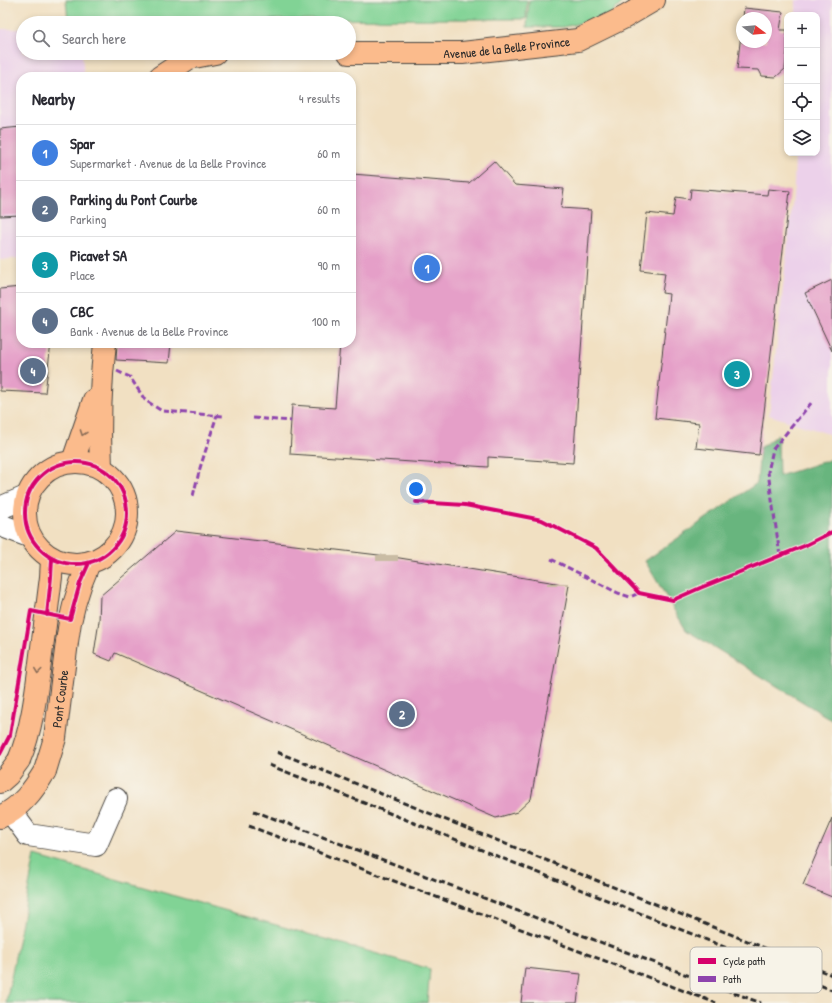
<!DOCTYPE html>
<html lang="en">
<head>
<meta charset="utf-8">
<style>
	:root { --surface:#fff; --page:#f2f2f3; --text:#2b2b33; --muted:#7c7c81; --line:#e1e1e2; --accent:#db2777 }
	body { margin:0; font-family:"Patrick Hand",sans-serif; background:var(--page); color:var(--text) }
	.controls { position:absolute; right:12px; top:12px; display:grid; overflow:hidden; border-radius:8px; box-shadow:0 2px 6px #0003 }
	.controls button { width:36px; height:36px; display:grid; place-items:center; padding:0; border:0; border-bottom:1px solid var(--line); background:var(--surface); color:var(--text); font:20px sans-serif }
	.compass { position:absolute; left:736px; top:12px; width:36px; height:36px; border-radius:50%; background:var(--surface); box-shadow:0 2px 6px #0003; rotate:106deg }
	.you { position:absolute; left:416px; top:489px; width:14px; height:14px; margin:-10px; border:3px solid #fff; border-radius:50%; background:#1a73e8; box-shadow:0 0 0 6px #1a73e833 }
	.badge { display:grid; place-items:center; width:26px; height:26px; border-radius:50%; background:var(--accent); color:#fff; font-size:13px; font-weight:700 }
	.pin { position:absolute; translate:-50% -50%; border:2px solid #fff; box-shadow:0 1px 4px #0006 }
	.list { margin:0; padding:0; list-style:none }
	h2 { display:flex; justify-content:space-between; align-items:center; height:52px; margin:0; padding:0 16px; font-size:17px }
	h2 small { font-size:13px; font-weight:400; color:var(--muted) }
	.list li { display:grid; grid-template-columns:26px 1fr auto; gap:12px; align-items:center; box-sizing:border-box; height:56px; padding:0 16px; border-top:1px solid var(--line) }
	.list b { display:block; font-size:15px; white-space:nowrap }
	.list p { margin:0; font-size:13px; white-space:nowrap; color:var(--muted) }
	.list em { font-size:13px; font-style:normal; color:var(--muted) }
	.icon { flex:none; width:22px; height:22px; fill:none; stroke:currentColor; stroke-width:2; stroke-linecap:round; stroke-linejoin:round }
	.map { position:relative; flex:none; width:832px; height:1003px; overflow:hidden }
	.search { position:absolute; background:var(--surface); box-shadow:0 2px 6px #0003; left:16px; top:16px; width:340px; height:44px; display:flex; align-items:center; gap:10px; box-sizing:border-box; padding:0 14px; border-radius:22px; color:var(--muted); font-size:15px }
	.panel { position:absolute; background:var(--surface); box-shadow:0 2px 6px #0003; left:16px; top:72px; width:340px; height:276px; border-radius:16px }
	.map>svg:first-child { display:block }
	.built { fill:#ecd1ea }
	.green { fill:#81d395; stroke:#567f60 }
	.forest { fill:#68b57e; stroke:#4a7054 }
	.building { fill:#e59fc8 }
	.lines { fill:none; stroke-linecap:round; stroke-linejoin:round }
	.minor-tunnel { stroke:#c9bca4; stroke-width:22; stroke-dasharray:22 11; stroke-linecap:butt }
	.minor-casing { stroke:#494642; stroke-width:24 }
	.major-casing { stroke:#494642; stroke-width:24 }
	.minor { stroke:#fff; stroke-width:22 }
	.major { stroke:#fbbb8c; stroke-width:22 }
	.rail { stroke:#2b2b2b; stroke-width:3; stroke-dasharray:6 3; stroke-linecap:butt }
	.major-bridge-casing { stroke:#494642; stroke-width:24; stroke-linecap:butt }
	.major-bridge { stroke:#fbbb8c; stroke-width:22 }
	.quiet { stroke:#8e44ad; stroke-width:3; stroke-dasharray:6 3; stroke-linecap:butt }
	.cycleway-casing { stroke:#f7f3e8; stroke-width:6 }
	.cycleway { stroke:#d6006c; stroke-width:4 }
	.oneway { stroke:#896c57 }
	.labels { text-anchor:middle; stroke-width:4; stroke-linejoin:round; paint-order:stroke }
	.street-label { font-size:13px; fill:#2b2b2b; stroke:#f7f3e8 }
	.key { fill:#f7f3e8; stroke:#bab7af; stroke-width:1 }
	.key-label { font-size:11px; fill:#2b2b2b }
</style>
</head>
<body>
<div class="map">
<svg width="832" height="1003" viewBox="0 0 832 1003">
	<rect width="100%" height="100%" fill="#f7f3e8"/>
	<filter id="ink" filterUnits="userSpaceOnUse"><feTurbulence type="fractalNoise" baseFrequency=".025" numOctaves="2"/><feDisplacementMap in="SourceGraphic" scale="8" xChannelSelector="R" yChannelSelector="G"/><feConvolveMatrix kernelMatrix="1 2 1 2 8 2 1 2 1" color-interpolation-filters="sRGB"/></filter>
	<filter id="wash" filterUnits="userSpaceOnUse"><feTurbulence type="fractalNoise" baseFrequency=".012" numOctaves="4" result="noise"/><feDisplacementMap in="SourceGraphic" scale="16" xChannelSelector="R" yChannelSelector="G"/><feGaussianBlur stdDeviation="0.9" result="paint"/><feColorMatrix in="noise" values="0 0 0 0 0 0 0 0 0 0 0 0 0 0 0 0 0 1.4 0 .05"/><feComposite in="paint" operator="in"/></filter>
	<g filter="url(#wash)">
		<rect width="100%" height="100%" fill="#f1e0c2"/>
		<path class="built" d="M796,0H832V435L769,415L794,187L795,153H817V15H796Z
			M0,29H23V53H82L84,77H21V258L0,260Z"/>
		<path class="green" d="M66,0H527L526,19L68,20Z
			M529,0H625L609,16L564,27H527Z
			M35,856L430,969L427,1003H6Z"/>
		<path class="forest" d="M778,435L779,476L832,459V720L686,630L645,561L757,483L760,448Z"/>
		<g id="blocks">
			<path class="building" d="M744,8L783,12L780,30H787V50L785,69L776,77L762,76L759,70L737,69L742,25V42H766V18H743Z
				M21,127V215L0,216V129Z
				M494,161L515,185L564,189L561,208L591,210L573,463L488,457V467L290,454L291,436H290L292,405L335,408L340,343H351V193L352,174L469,183Z
				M691,189L767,195L768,189L790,191L759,455L696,448L699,423L655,418L669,294L662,293L665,273L641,270L647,213L673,216L676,197L690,199Z
				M832,280V351L805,293Z
				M21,287V343H51L45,393L0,391V289Z
				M117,343H171L169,363L116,360Z
				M176,531L387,556L569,585L531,799L517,812L496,818L115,653L111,661L94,654L99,621L100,596Z
				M832,818V897L803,885Z
				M525,968L581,974L577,1003H521Z"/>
		</g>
	</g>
	<g filter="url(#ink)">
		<use href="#blocks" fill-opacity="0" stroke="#494642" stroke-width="1"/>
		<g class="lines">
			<path class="minor-tunnel" d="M387,561V555
				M558,585V583"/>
			<defs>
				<path id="minor" d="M0,508L26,497
					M0,525L29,536
					M11,812L28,835L96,845L116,799"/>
				<g id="major">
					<path id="s1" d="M349,53H462L578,40L625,17L654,0"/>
					<path d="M160,77L189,58L215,53"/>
					<path d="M73,461L94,400"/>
					<circle cx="76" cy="513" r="51"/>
					<path d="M101,468C99,426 100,385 105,343"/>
					<path d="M44,633L51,577L52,559"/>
					<path d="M67,642C70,614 78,588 89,563"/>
					<path d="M0,782L8,775L19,760"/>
					<path d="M0,817C21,807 33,791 45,771"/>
				</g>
			</defs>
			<use href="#minor" class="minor-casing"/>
			<use href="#major" class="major-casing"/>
			<use href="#minor" class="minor"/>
			<use href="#major" class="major"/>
			<path class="rail" d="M277,752L832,975
				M269,765L832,990
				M254,811L761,1003
				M249,826L716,1003"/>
			<defs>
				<g id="major-bridge">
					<path d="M19,760C35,723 38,673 44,633"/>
					<path id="s2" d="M45,771L55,738L67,642"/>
				</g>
			</defs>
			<use href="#major-bridge" class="major-bridge-casing"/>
			<use href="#major-bridge" class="major-bridge"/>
			<path class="quiet" d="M117,371L130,377L145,400L162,411L224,416
				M253,418L291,421
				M193,496L200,468L217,415
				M780,556L768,472L773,449L812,402
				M551,559L618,593L630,597L639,593"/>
			<defs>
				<path id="cycleway" d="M25 513a51 51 0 1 1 102 0a51 51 0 1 1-102 0Z
					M416,502L465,505L542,520L596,548L639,593L673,600L700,588L804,546L832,532
					M47,615L51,577L52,559
					M0,754L10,735L31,611L70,619L80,583L89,563"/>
			</defs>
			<use href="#cycleway" class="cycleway-casing"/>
			<use href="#cycleway" class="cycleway"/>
		</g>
		<defs><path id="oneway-chevron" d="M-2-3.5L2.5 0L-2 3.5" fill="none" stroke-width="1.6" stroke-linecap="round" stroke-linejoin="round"/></defs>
		<g class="oneway">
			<use href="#oneway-chevron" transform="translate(83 433) rotate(110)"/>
			<use href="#oneway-chevron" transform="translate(38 671) rotate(98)"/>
		</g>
	</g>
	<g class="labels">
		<g class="street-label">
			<text dy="5" stroke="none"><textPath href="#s1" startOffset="158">Avenue de la Belle Province</textPath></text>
			<text dy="5" stroke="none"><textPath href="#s2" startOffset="74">Pont Courbe</textPath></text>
		</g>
	</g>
	<rect x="690" y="947" width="132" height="46" rx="6" class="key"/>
	<rect x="698" y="958" width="18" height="6" fill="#d6006c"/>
	<rect x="698" y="976" width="18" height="6" fill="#8e44ad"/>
	<g class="key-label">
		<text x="723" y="965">Cycle path</text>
		<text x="723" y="983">Path</text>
	</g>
</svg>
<div class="controls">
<button>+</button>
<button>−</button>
<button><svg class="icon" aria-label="locate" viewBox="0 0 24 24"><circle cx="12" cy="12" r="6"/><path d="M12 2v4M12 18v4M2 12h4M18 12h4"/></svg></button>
<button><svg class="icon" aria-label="layers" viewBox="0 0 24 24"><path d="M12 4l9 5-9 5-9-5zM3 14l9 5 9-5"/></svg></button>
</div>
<svg class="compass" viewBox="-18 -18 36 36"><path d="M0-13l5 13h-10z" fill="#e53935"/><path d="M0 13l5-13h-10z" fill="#7c7c81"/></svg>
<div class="you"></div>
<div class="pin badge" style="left:427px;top:268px;background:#3f7fe0">1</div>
<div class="pin badge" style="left:402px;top:714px;background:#5c6f8a">2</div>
<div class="pin badge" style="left:737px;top:374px;background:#0f9aa8">3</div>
<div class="pin badge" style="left:33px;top:371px;background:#5c6f8a">4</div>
<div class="search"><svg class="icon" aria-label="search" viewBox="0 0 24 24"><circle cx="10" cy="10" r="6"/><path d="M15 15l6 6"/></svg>Search here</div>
<section class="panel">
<h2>Nearby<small>4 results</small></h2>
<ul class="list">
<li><span class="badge" style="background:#3f7fe0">1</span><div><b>Spar</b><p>Supermarket · Avenue de la Belle Province</p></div><em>60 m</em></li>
<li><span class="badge" style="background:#5c6f8a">2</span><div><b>Parking du Pont Courbe</b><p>Parking</p></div><em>60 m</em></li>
<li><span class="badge" style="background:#0f9aa8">3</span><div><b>Picavet SA</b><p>Place</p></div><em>90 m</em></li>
<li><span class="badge" style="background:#5c6f8a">4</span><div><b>CBC</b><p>Bank · Avenue de la Belle Province</p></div><em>100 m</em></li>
</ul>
</section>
</div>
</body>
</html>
